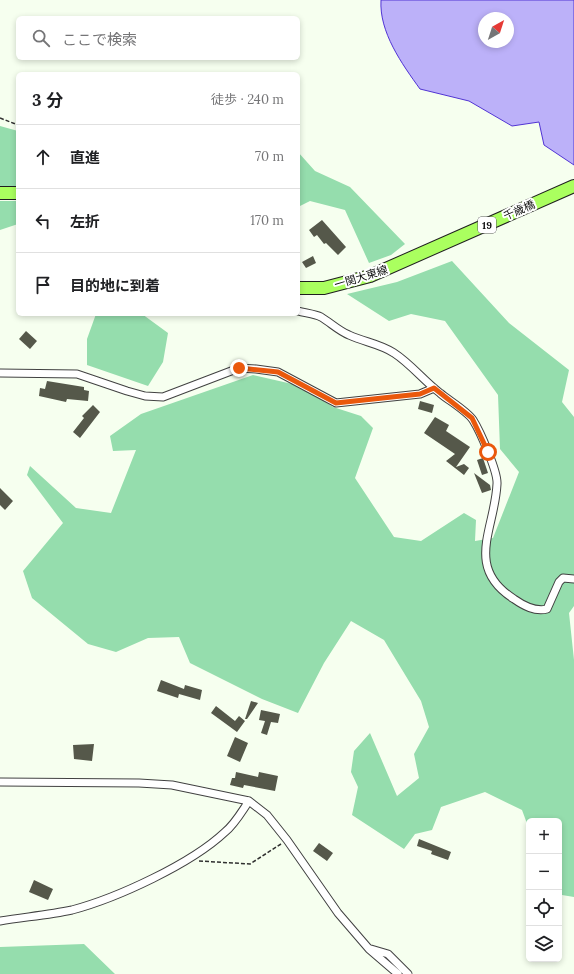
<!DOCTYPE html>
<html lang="ja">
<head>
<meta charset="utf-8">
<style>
	:root { --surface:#fff; --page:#f6f6f6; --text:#202124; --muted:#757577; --line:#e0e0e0 }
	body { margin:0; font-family:Lora,"Noto Sans JP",serif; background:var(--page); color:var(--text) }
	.controls { position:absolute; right:12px; bottom:12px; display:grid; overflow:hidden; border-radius:6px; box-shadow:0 2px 6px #0003 }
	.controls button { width:36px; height:36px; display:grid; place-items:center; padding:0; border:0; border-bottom:1px solid var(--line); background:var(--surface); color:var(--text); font:20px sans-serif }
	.compass { position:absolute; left:478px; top:12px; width:36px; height:36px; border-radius:50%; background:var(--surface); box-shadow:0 2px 6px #0003; rotate:39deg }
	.stop { position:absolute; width:12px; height:12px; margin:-9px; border:3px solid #ea580c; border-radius:50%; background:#fff }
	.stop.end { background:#ea580c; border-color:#fff; box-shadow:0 1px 4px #0008 }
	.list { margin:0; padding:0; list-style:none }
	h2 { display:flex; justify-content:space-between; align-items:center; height:52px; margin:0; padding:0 16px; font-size:17px }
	h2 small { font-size:13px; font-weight:400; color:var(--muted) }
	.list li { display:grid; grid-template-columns:26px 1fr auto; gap:12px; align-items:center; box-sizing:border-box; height:64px; padding:0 16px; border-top:1px solid var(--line) }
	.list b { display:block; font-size:15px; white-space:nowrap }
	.list em { font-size:13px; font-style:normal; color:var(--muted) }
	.icon { flex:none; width:22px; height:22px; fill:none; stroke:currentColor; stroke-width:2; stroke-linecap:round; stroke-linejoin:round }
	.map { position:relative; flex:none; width:574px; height:974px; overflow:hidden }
	.search { position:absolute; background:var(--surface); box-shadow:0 2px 6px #0003; left:16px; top:16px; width:284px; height:44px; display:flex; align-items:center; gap:10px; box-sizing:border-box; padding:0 14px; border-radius:6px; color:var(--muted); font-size:15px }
	.panel { position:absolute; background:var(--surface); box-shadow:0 2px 6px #0003; left:16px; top:72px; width:284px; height:244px; border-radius:6px }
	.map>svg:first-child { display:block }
	.forest { fill:#95ddad }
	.water { fill:#bcb1f9; stroke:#5134d4; fill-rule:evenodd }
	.building { fill:#55584a }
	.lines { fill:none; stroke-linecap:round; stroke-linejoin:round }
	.street-casing { stroke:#414141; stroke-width:9 }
	.primary-casing { stroke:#1f1f1f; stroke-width:14 }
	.path { stroke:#303030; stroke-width:1.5; stroke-dasharray:4 2; stroke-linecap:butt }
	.street { stroke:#fff; stroke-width:7 }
	.primary { stroke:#aaff5f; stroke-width:12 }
	.route { stroke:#ea580c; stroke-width:5 }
	.labels { text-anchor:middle; stroke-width:4; stroke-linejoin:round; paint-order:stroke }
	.shield { fill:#fff; stroke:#565656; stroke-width:1 }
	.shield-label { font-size:10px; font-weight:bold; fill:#0e0e0e }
	.street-label { font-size:11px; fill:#0e0e0e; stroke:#fff }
</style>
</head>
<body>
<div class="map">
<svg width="574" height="974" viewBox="0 0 574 974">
	<rect width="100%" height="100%" fill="#f6ffef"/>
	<path class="forest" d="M0,126L18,131V188L0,187Z
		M298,152L315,171L350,187L405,244L391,255L369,263L345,210L310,201L298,207Z
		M0,201H18V224L0,230Z
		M452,261L509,323L569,370L562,402L574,417V606L569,613L574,660V897L562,895L559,898V821H529V829L522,810L485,792L441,807L432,830L415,834L404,849L352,815L358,787L351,772L354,751L370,733L397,796L419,778L414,754L429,727L421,701L384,640L351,621L324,663L298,713L262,699L190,663L179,637L148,638L116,652L88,644L32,598L23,571L63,523L27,475L30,466L76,508L111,513L136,450L113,451L110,436L141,414L253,375L301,386L333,407L361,416L373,428L355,478L394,537L421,541L464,513L476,520L475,541L493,538L519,472L500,449L498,395L445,321L411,314L389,321L347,294L397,282Z
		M96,314H142L168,333L163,362L148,386L87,365V339Z
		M84,944L115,974H0V947Z"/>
	<path class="water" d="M381,0H574V165L544,145L539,122L512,126L469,101L420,89C402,64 379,32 381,0ZM484,18H508V42H484Z"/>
	<path class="building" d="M322,220L346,247L338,255L326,243L324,244L317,235L314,237L309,230Z
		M313,256L316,263L306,268L302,262Z
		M26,331L37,341L30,349L19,339Z
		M47,381L84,387V390L89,391L88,401L67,399L66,402L39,396L40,388L45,389Z
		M420,401L434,405L432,413L418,409Z
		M93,405L100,412L80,438L73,432L84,418L82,416Z
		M435,417L449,425L446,431L470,447L456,467L464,464L469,468L464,475L446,461L455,454L424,433Z
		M483,458L488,473L482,475L477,460Z
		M474,473L490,485L491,490L482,493Z
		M0,488L13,501L5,510L0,505Z
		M161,680L184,689L185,685L202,690L200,700L179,694L178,698L157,691Z
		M251,701L258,703L247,719H245Z
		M216,706L235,721L239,716L245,721L237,732L211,713Z
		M261,710L280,714L278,723L271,722L267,735L261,733L265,721L259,720Z
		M235,737L248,743L240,762L227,756Z
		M94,744L92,761L74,759L73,745Z
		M236,772L258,777L259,772L278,776L275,791L244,785L243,788L230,785L232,778H235Z
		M419,839L451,852L448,860L431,854L432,851L417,846Z
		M319,843L333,853L327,861L313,851Z
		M34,880L53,889L48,900L29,892Z"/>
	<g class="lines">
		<defs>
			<path id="street" d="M298,311C305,313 315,314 321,317C331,323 339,331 349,335C364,342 381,344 394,353C411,364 424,381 440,393C448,400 467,411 473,420C480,431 498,472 497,484C495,529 464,567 514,599C524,606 535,612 547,609L559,582L563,578L574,579
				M0,373L77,374L127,391L145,396L163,397L239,368L256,369L278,372L336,403L420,394L434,388
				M0,782L139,783L172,785L249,801L267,815L287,840L338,913L369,949L398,974
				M0,921C24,917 49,915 72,910C117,898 191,864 225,832C235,824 242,811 249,801
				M371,949L388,954L408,974"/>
			<path id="primary" d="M0,193H18
				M298,288H324L370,276L574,186"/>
		</defs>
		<use href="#street" class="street-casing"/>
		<use href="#primary" class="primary-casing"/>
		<path class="path" d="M0,118L18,125
			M199,861L250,864L281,844"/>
		<use href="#street" class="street"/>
		<use href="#primary" class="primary"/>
	</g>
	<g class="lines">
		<path class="route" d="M239,368L278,372L336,403L420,394L434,388L472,418L488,452"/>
	</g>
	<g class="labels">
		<rect class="shield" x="478" y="217" width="18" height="16" rx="3"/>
		<g class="shield-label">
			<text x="487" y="229">19</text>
		</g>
		<g class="street-label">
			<text transform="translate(519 210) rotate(-24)" y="4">千歳橋</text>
			<text transform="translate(361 277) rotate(-17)" y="4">一関大東線</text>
		</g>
	</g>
</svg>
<div class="controls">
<button>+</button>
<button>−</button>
<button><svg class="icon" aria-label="locate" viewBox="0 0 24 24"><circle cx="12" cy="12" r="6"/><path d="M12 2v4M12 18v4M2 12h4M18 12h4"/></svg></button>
<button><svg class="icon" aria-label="layers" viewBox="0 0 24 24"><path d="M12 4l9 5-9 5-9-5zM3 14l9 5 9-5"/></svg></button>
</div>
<svg class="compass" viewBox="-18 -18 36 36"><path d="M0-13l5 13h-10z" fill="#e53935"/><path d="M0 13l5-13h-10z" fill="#757577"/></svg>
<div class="stop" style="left:488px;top:452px"></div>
<div class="stop end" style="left:239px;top:368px"></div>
<div class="search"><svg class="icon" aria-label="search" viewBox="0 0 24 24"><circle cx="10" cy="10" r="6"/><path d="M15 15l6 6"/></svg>ここで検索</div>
<section class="panel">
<h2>3 分<small>徒歩 · 240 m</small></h2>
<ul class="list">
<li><svg class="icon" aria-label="ahead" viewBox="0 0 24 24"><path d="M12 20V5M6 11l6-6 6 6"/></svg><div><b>直進</b></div><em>70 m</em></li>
<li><svg class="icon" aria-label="left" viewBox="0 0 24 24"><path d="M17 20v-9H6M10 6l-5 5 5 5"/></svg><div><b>左折</b></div><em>170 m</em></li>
<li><svg class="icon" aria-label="arrive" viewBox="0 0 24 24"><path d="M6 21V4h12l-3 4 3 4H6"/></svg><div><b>目的地に到着</b></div></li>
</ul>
</section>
</div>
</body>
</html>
